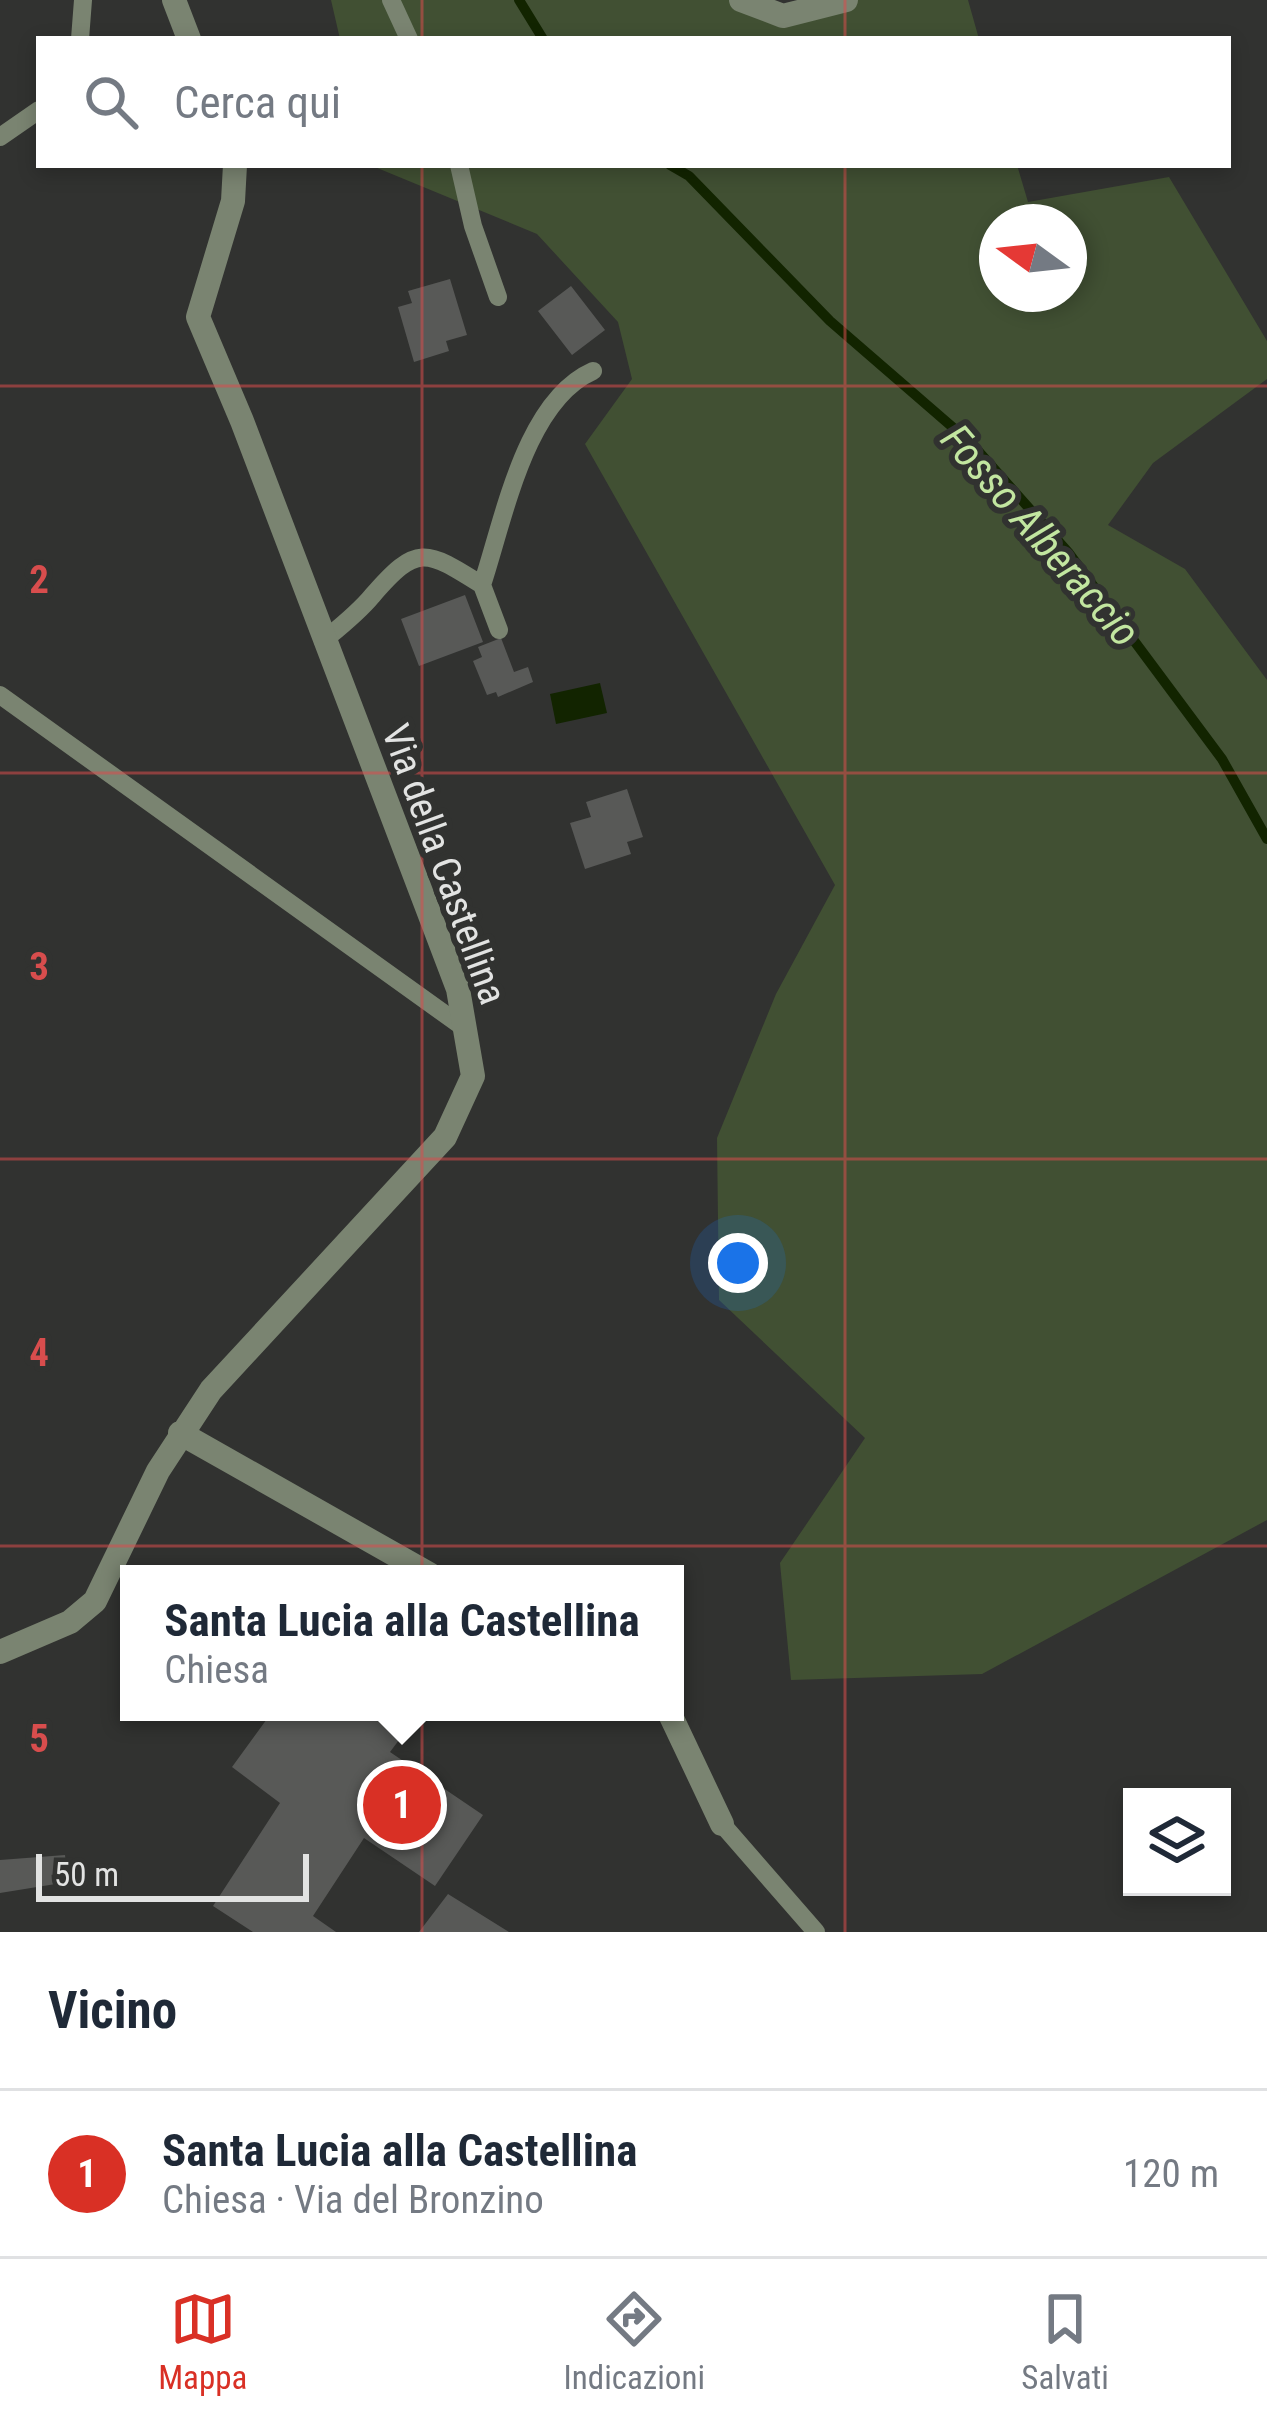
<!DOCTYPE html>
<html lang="it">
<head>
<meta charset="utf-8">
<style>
	:root { --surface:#fff; --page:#f6f6f7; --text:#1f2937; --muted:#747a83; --line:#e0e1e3; --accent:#d93025 }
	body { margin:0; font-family:"Roboto Condensed",sans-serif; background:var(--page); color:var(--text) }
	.controls { position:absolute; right:36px; bottom:36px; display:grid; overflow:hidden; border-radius:0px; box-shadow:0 6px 18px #0003 }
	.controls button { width:108px; height:108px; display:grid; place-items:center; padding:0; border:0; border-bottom:3px solid var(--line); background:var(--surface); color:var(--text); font:60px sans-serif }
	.compass { position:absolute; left:979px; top:204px; width:108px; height:108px; border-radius:50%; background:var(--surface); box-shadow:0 6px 18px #0003; rotate:285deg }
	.scale { position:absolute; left:36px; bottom:30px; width:273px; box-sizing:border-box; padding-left:12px; border:6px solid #e2e3e2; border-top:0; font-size:33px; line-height:42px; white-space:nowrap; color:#e2e3e2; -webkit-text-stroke:9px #313230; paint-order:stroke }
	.you { position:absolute; left:738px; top:1263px; width:42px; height:42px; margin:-30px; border:9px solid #fff; border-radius:50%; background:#1a73e8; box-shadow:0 0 0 18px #1a73e833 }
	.badge { display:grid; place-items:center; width:78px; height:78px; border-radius:50%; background:var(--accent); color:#fff; font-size:39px; font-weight:700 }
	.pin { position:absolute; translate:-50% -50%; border:6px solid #fff; box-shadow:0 3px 12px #0006 }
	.popup { position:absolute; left:120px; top:1565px; width:564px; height:156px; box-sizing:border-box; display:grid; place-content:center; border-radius:0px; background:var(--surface); filter:drop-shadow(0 3px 9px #0005); font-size:39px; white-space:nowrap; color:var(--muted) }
	.popup b { font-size:45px; color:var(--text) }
	.popup::after { content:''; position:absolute; left:50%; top:100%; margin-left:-24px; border:24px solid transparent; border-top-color:var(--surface) }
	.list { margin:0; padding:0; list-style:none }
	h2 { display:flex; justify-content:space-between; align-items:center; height:156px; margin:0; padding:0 48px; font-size:51px }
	h2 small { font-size:39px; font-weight:400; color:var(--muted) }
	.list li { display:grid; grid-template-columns:78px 1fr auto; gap:36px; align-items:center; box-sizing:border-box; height:168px; padding:0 48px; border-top:3px solid var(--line) }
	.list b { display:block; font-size:45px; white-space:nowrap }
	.list p { margin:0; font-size:39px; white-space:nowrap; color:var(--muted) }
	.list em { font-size:39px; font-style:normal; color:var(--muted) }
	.icon { flex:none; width:66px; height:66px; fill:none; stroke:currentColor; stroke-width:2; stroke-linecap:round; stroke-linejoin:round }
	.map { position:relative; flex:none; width:1267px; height:1932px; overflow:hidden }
	.search { position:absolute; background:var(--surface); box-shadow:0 6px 18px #0003; left:36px; right:36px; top:36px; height:132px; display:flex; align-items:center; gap:30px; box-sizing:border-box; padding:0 42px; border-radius:0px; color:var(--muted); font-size:45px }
	.sheet { height:324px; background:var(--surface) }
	nav { display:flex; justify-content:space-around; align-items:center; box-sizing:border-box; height:168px; border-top:3px solid var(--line); background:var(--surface); font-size:33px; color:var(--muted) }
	nav a { display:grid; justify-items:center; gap:6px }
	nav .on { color:var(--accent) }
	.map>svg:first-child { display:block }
	.green { fill:#415033; fill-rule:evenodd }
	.water { fill:#122400 }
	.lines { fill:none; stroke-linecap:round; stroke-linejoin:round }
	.stream { stroke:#122400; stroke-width:10 }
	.building { fill:#585957 }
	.lane { stroke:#7a8471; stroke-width:18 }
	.street { stroke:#7a8471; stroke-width:24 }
	.grid { fill:none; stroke:#d84d4d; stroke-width:3; stroke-opacity:0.55 }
	.labels { text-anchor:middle; stroke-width:12; stroke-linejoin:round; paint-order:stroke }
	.street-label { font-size:39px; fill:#e2e3e2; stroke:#313230 }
	.water-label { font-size:42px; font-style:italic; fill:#c2e6a0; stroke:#313230 }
	.grid-label { font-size:39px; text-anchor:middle; font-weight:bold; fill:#d84d4d; stroke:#313230; stroke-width:12; stroke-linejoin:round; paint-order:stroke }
</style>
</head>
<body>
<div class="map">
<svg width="1267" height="1932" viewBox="0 0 1267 1932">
	<rect width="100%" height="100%" fill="#313230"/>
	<path class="green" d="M331,0H741L783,16L846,0H968L979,39H340Z
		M370,165H1017L1028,202L1169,177L1267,341V379L1153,463L1108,525L1185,569L1267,680V1520L982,1674L791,1680L780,1563L865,1438L719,1300L717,1138L776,994L835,885L585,444L632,379L618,322L537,234ZM997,222H1069V294H997Z"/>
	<path class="water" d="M600,683L607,713L556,724L550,694Z"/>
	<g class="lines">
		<path class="stream" d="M519,0L543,39
			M670,165L689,176L830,321L972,444L1068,552L1222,759L1267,839"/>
	</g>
	<path class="building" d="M450,279L467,335L446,341L449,351L414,362L398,307L412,303L408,291Z
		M571,286L605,330L572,355L538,311Z
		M465,595L483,642L419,666L401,619Z
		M501,638L514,672L528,667L533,682L498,697L496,692L487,695L473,661L482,657L478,647Z
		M627,789L643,837L627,842L631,854L585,869L570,823L591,817L586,802Z
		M272,1712H319L332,1721L337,1712H420L390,1752L483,1815L435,1886L364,1838L313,1916L336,1932H253L213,1906L280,1803L232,1767Z
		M65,1855L68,1882L0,1893V1860Z
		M448,1894L509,1932H419Z"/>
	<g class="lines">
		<path class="lane" d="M391,0L409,39
			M80,39L83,0
			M0,137L39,110
			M459,165L473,226L498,297
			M482,585C504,519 525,401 593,371
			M323,641C340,627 358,613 372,596C417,544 425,549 482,585L499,630
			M0,695L467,1030
			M722,1824L816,1932"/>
		<path class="street" d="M174,0L189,39
			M741,0L783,16L846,0
			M180,1433L429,1574
			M0,1652L70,1622L95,1601L158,1471L211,1390L445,1137L473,1076L458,989L242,421L198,317L233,201L235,165
			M669,1712L722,1824"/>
	</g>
	<path class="grid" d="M422,0V39M845,0V39M422,165V1932M845,165V1932M0,386H1267M0,773H1267M0,1159H1267M0,1546H1267"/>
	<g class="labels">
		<g class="street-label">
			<text transform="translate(445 864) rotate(70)" y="14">Via della Castellina</text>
		</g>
		<g class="water-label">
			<text transform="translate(1041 535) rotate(49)" y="15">Fosso Alberaccio</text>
		</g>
	</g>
	<g class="grid-label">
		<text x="39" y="593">2</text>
		<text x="39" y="980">3</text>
		<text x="39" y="1366">4</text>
		<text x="39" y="1752">5</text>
	</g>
</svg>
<div class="controls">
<button><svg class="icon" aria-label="layers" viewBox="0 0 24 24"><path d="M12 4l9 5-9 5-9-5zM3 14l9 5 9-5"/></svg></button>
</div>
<svg class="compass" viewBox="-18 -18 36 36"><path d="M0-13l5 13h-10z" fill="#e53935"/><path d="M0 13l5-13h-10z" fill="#747a83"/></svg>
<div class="scale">50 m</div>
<div class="you"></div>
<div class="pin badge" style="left:402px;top:1805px">1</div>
<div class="popup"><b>Santa Lucia alla Castellina</b>Chiesa</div>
<div class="search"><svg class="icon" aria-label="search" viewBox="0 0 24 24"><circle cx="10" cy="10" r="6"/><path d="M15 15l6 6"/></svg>Cerca qui</div>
</div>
<section class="sheet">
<h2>Vicino<small></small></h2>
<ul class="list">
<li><span class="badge">1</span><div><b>Santa Lucia alla Castellina</b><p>Chiesa · Via del Bronzino</p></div><em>120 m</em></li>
</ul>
</section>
<nav>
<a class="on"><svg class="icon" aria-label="map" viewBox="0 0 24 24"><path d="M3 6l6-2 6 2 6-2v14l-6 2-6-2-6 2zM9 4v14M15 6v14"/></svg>Mappa</a>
<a><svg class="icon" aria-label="directions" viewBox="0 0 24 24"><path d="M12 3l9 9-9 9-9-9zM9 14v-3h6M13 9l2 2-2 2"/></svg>Indicazioni</a>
<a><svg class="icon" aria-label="saved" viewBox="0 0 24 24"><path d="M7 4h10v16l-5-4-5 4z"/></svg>Salvati</a>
</nav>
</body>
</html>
